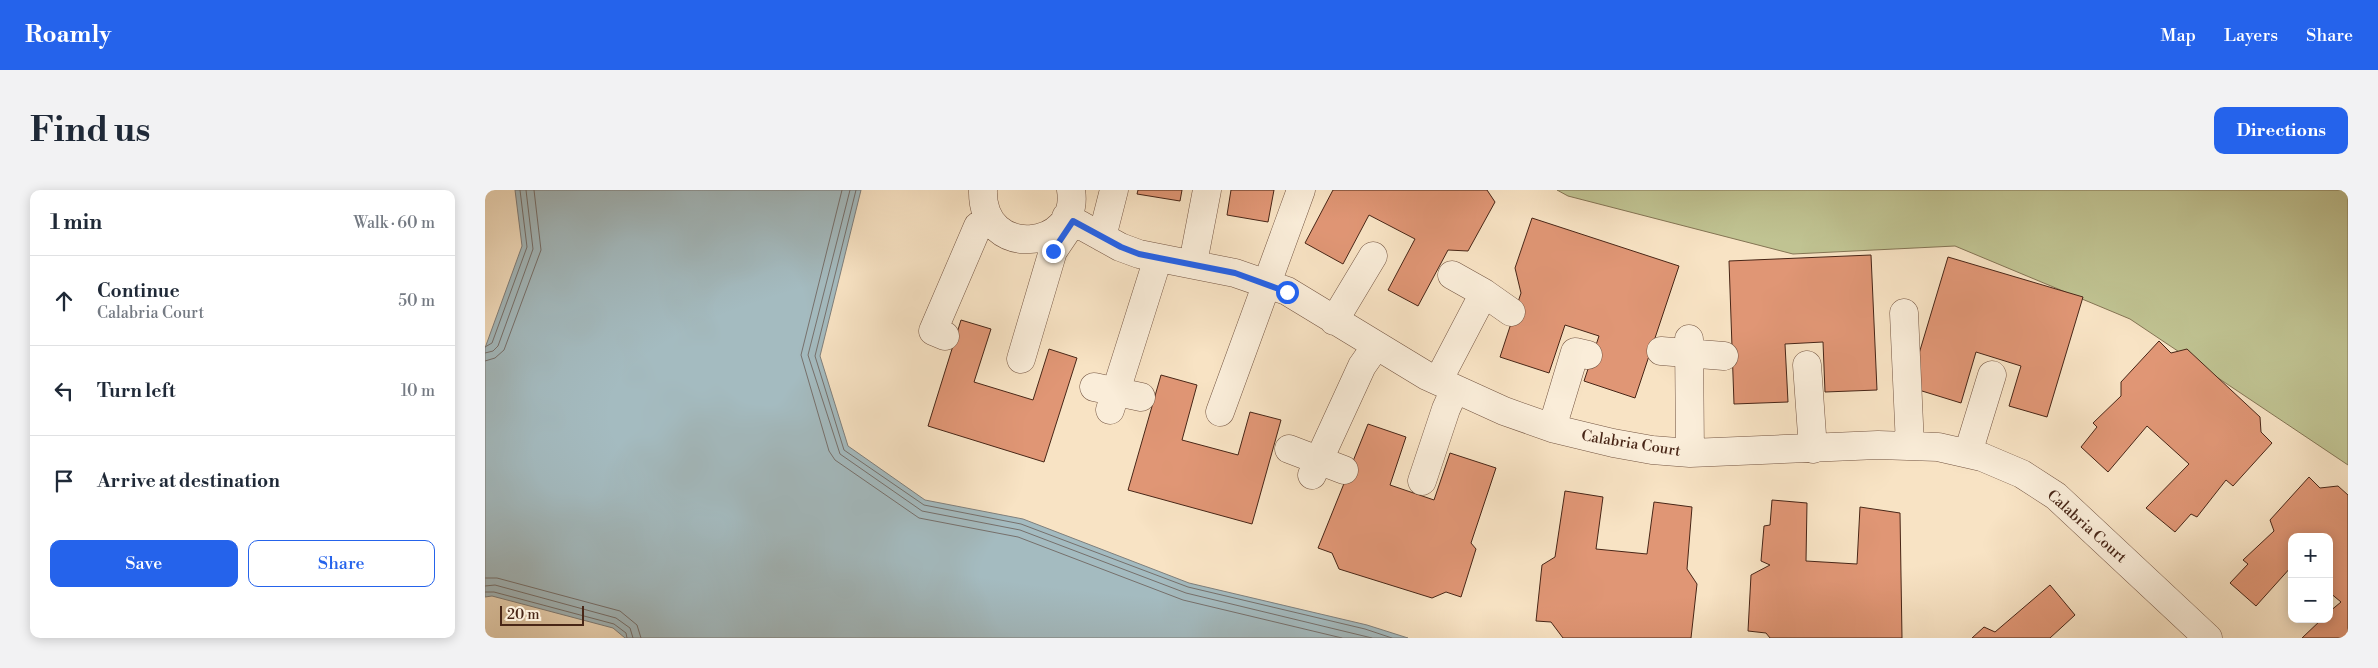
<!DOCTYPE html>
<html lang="en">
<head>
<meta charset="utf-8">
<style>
	:root { --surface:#fff; --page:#f2f2f3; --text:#1f2937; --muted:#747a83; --line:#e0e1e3; --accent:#2563eb }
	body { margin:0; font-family:"Libre Bodoni",serif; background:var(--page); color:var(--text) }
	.controls { position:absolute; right:15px; bottom:15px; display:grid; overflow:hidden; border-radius:10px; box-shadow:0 2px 12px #0003 }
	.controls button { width:45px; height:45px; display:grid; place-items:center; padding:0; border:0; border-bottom:1px solid var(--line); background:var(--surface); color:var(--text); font:25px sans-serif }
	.scale { position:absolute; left:15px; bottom:12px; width:84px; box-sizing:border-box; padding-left:5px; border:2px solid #482617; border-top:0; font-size:14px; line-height:18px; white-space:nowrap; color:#482617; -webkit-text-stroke:4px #faedd9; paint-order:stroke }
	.stop { position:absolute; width:15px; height:15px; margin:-11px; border:4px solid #2563eb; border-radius:50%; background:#fff }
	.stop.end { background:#2563eb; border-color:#fff; box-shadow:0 1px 5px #0008 }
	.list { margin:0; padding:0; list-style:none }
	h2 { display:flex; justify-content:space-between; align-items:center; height:65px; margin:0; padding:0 20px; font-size:21px }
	h2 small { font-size:16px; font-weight:400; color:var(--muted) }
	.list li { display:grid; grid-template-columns:32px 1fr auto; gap:15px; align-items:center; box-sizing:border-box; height:90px; padding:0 20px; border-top:1px solid var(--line) }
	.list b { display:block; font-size:19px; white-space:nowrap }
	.list p { margin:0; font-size:16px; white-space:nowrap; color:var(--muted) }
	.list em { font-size:16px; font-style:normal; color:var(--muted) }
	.actions { display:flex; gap:10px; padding:15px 20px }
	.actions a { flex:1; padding:11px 0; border:1px solid var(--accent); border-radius:10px; text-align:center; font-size:18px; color:var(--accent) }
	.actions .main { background:var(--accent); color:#fff }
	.icon { flex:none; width:28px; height:28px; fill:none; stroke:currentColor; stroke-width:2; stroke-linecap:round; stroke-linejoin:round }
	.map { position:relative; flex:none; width:1863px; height:448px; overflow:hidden; border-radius:10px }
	header { display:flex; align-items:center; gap:30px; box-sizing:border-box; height:70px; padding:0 25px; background:var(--accent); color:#fff }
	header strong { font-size:24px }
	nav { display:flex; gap:28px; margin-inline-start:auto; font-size:18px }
	.intro { display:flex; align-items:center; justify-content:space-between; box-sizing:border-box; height:120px; padding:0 30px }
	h1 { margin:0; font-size:35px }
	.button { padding:12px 22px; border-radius:10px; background:var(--accent); color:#fff; font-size:18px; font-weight:700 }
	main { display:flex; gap:30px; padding:0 30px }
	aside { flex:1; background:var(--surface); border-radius:10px; box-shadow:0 2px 12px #0003 }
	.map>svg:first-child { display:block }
	.green { fill:#c0c392; stroke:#847454 }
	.water { fill:#a4bbc0; stroke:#7f7f7c }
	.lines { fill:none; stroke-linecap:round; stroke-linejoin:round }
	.shore { stroke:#76706c; stroke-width:1 }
	.building { fill:#e09675; stroke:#482617 }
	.minor-casing { stroke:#745542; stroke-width:29 }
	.minor { stroke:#faedd9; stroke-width:28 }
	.route { stroke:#2563eb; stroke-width:6 }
	.labels { text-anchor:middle; stroke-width:4.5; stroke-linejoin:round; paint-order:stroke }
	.street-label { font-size:15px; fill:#482617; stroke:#faedd9 }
</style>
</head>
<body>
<header>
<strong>Roamly</strong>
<nav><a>Map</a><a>Layers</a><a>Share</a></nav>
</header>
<div class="intro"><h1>Find us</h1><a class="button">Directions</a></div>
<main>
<aside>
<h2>1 min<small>Walk · 60 m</small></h2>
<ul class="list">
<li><svg class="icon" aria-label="ahead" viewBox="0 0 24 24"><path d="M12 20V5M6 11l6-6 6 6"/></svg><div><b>Continue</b><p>Calabria Court</p></div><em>50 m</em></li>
<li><svg class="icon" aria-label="left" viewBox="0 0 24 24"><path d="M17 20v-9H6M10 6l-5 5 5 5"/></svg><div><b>Turn left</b></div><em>10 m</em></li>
<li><svg class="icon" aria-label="arrive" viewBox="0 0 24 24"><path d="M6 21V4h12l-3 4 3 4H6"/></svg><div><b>Arrive at destination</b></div></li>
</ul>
<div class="actions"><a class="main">Save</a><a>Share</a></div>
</aside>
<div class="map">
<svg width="1863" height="448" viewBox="0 0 1863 448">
	<rect width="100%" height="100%" fill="#f8e3c4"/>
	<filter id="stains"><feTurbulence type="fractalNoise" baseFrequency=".004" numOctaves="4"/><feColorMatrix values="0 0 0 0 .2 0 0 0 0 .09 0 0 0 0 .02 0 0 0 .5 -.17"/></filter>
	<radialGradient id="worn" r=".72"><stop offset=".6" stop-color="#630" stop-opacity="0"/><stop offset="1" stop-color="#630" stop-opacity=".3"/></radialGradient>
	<path class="green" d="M1072,0H1863V275L1645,129L1470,56L1308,64L1083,6Z"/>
	<path class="water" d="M30,0H376L335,166L363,256L440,310L538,329L704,393L882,435L923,448H140L128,438L7,406L0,407V158L37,56Z"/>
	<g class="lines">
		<path class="shore" d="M357,0L316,165L344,261L350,270L434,328L533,347L698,410L857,448
			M365,0L323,165L355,264L437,321L535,340L701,403L887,448
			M371,0L330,166L359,260L439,315L536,334L703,397L880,439L907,448
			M0,157L7,153L42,57L35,0
			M0,163L8,161L13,156L48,59L41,0
			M0,171L10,168L19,160L56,60L49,0
			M0,388H12L135,421L152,435L156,448
			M0,396L10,395L131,428L145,438L148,448
			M0,402H9L129,434L141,443L142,448"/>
	</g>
	<path class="building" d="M653,0H697L695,11L652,4Z
		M746,0H789L783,32L742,25Z
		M848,0H1002L1010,12L983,61L963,60L933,116L903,100L930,49L884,25L858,74L820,53Z
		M1047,28L1194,76L1150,208L1099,191L1114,146L1080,135L1064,183L1015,167L1036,103L1030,78Z
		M1386,65L1392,200L1340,202L1338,152L1300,154L1303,212L1249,214L1244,71Z
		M1463,67L1598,107L1562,227L1524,216L1536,176L1491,162L1476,213L1424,197Z
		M476,130L506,139L489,192L548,210L564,159L592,168L559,272L443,236Z
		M1674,151L1686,163L1702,159L1775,227L1776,242L1787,253L1748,296L1741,290L1712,327L1706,324L1690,342L1661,318L1704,274L1662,236L1623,282L1596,257L1612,237L1608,233L1636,206V192Z
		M676,185L712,195L697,250L753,265L765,222L796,230L767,334L643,300Z
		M883,234L921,247L905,295L949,310L965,263L1011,278L986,353L991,359L976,407L961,402L947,408L854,379L847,363L833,358Z
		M1824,287L1835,298L1853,296L1863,305V448H1817L1837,429H1844V422L1856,412L1844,402V347H1807V376L1771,416L1745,393L1763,374L1758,370L1789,341L1785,330Z
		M1080,301L1118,307L1111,359L1162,364L1169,312L1207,317L1202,379L1212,394L1206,448H1078L1066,432L1051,431L1057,375L1070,367Z
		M1287,310L1322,313L1321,371L1372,374L1375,317L1415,323L1417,448H1285L1281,443L1263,441L1266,385L1285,375L1276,371L1279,336L1285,335Z
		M1565,395L1590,425L1565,448H1487L1499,437L1510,442Z"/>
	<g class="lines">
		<defs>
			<path id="minor" d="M498,0C496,71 596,60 586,0
				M581,27L635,57L654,64L750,83L802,101L942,186L1019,221L1070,239L1128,253L1167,260L1205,263L1393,255L1453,257L1497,267L1537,284L1571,306L1723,448
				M617,47L629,0
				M708,73L722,0
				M967,85L999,103
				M1419,123L1425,256
				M849,131L888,66
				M460,146L448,141L493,36L504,29
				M1204,149L1205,263
				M1176,161L1239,166
				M536,169L568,61L587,33
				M1322,175L1328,259
				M953,191L999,103L1026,122
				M609,197L656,207
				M625,220L673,68
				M735,222L816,0
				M1067,238L1090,162L1103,165
				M804,259L859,280
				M1483,263L1507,185
				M827,285L877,176L891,156
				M937,291L961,219L970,199"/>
		</defs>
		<use href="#minor" class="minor-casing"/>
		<use href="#minor" class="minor"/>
	</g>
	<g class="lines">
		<path class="route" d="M568,61L588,31L636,57L654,64L750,83L802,102"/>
	</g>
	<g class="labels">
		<g class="street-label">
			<text transform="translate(1146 253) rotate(9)" y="5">Calabria Court</text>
			<text transform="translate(1602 336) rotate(42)" y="5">Calabria Court</text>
		</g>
	</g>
	<rect width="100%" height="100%" filter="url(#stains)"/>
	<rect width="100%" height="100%" fill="url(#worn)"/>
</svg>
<div class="controls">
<button>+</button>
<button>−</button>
</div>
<div class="scale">20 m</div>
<div class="stop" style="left:802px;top:102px"></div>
<div class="stop end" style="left:568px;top:61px"></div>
</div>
</main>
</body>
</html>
